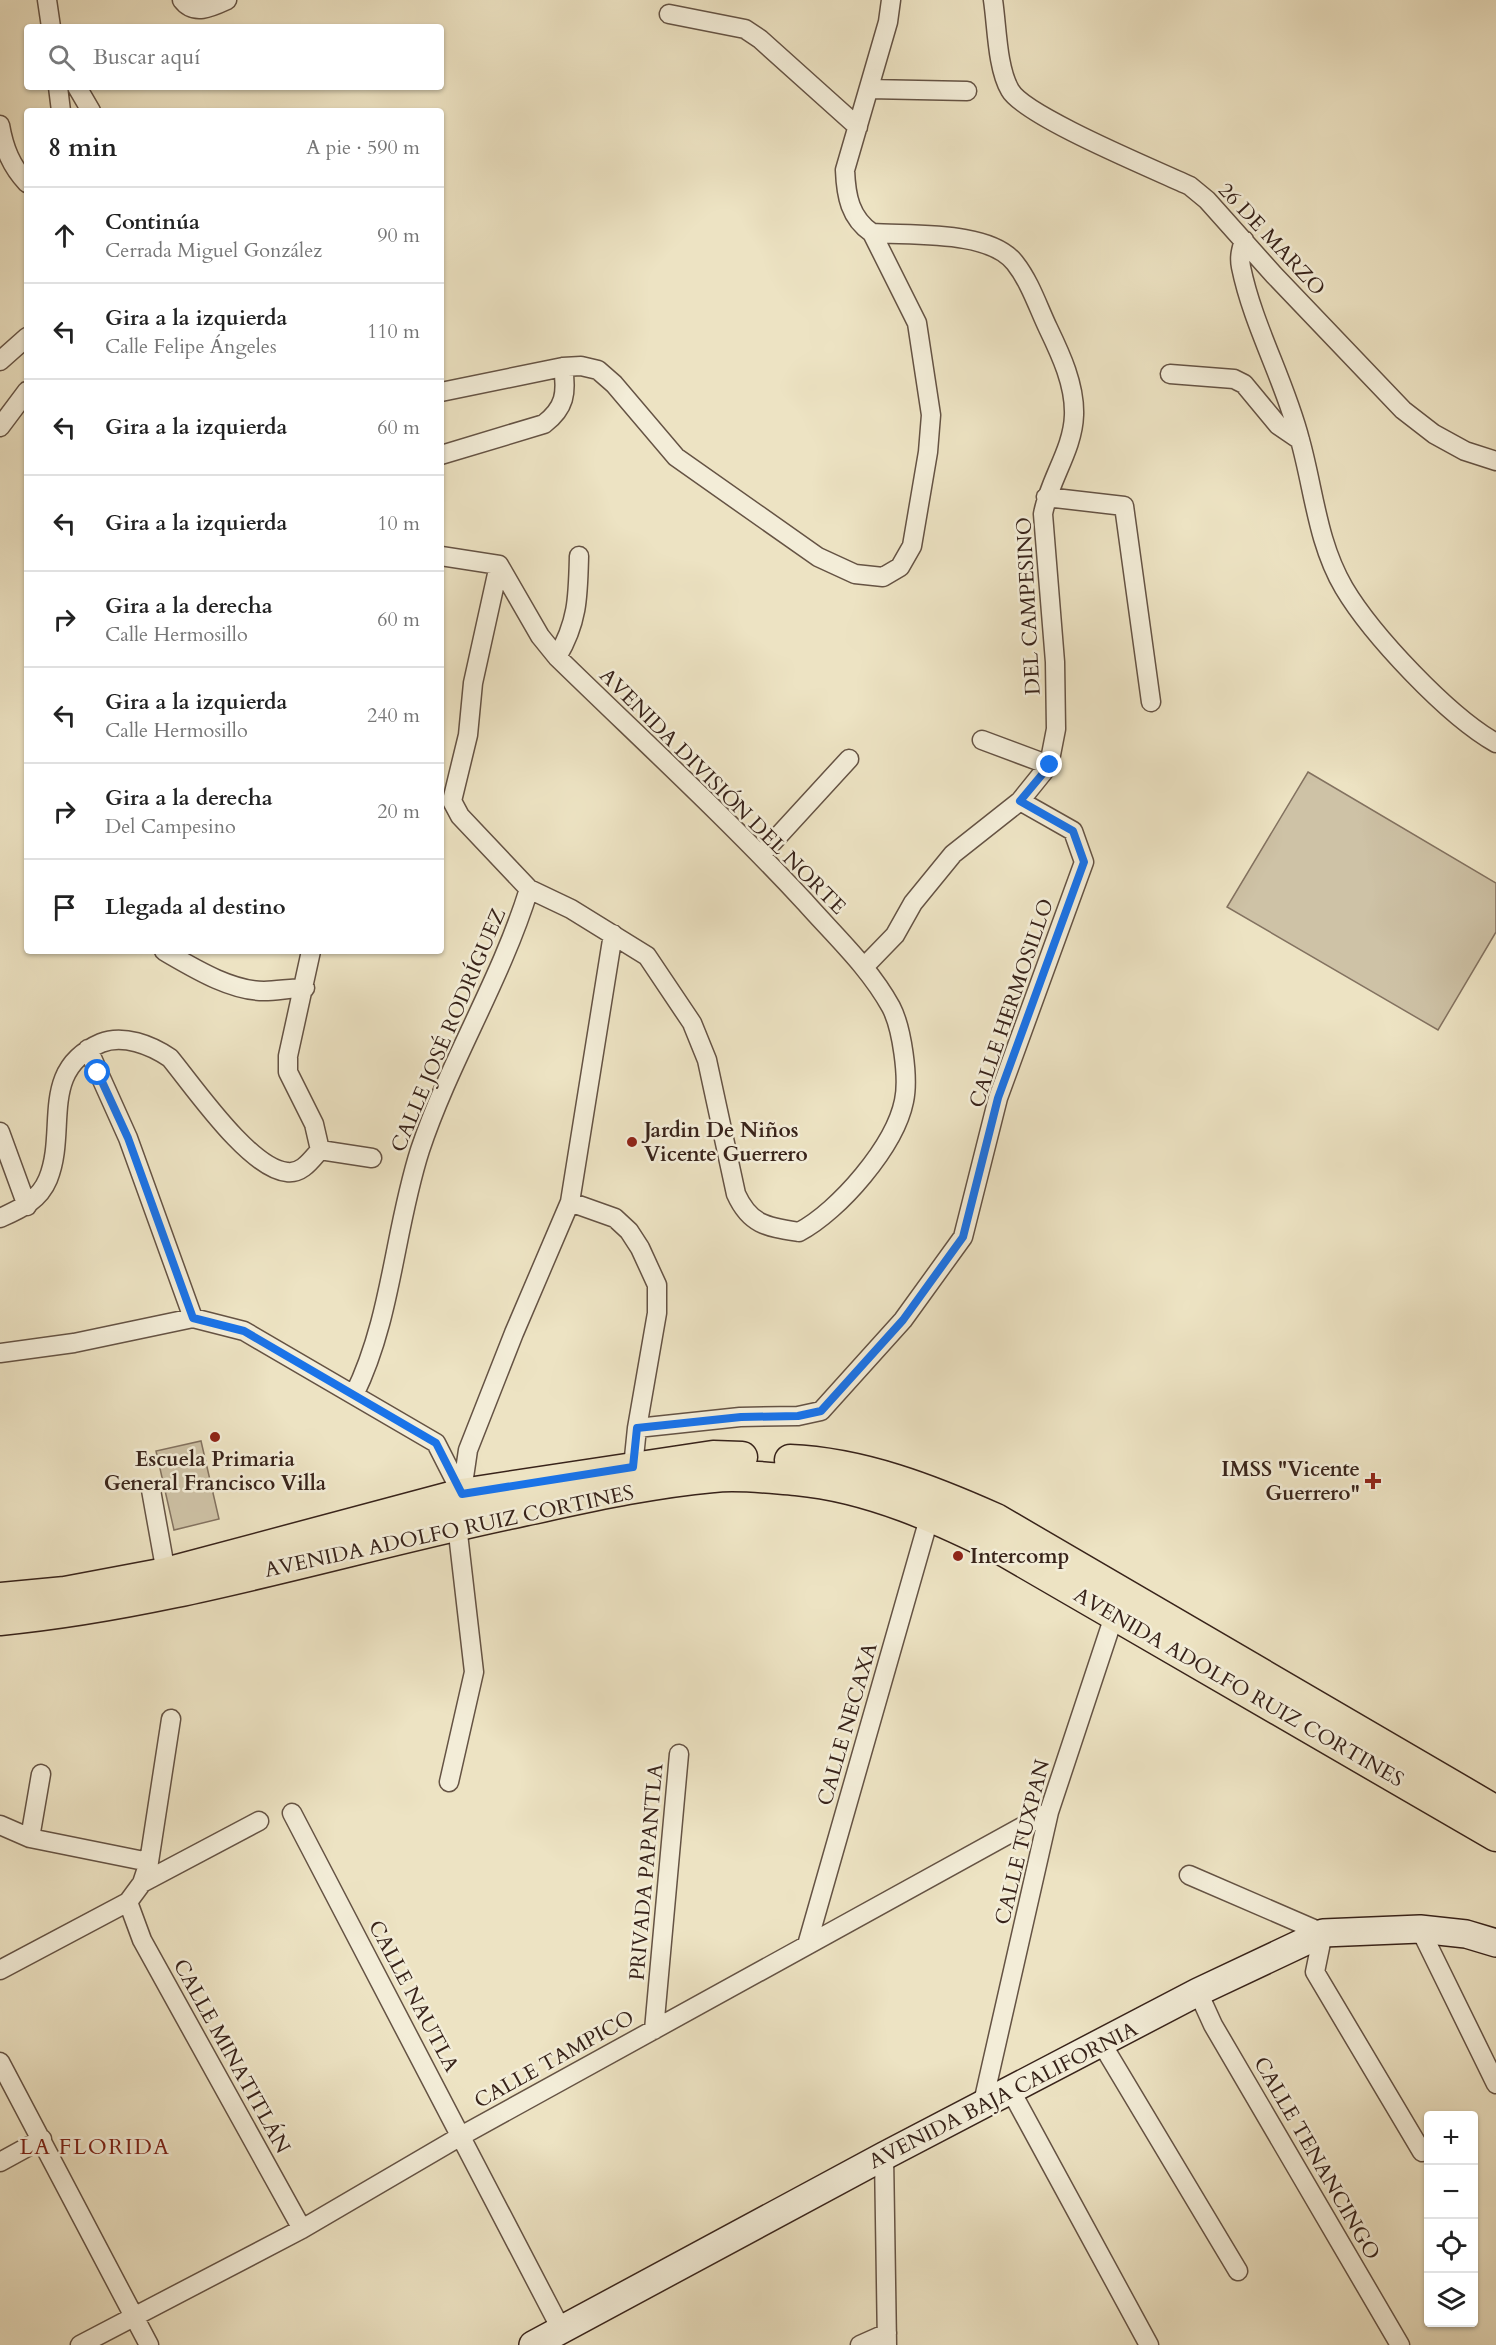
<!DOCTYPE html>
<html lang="es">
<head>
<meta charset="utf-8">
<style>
	:root { --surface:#fff; --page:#f2f2f2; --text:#222; --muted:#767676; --line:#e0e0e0 }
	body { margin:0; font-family:Cardo,serif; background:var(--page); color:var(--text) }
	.controls { position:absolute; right:18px; bottom:18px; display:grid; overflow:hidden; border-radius:6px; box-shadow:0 2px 4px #0004 }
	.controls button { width:54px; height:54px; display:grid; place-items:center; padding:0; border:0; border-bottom:2px solid var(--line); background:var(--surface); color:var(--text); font:30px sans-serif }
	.stop { position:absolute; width:18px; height:18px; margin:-14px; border:4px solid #1a73e8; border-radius:50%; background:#fff }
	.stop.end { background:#1a73e8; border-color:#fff; box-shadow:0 2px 6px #0008 }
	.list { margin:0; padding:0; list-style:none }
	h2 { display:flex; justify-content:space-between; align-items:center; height:78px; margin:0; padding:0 24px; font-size:26px }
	h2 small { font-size:20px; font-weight:400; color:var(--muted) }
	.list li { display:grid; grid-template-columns:39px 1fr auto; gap:18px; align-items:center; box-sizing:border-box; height:96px; padding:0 24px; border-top:2px solid var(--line) }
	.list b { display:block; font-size:22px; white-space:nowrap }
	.list p { margin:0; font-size:20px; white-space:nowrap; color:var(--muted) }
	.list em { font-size:20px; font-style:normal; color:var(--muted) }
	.icon { flex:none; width:33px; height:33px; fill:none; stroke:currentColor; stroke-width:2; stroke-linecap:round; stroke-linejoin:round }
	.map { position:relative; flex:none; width:1496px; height:2345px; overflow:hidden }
	.search { position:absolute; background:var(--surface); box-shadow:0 2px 4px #0004; left:24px; top:24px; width:420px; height:66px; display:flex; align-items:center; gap:15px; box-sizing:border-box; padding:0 21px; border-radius:6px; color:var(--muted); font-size:22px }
	.panel { position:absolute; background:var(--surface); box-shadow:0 2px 4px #0004; left:24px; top:108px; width:420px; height:846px; border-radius:6px }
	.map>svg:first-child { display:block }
	.green { fill:#cec2a6; stroke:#837260; stroke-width:1.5 }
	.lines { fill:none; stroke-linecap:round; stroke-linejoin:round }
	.street-casing { stroke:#655344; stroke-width:21 }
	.secondary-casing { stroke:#38231a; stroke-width:30 }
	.primary-casing { stroke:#38231a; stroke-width:33 }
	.street { stroke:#f3edd8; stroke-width:18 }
	.secondary { stroke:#f3edd8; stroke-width:27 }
	.primary { stroke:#ede3c3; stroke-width:30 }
	.route { stroke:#1a73e8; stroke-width:8 }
	.poi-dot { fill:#8f2418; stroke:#f3edd8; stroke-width:2 }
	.labels { text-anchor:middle; stroke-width:5; stroke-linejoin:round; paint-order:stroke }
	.street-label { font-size:21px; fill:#38231a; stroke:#f3edd8 }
	.poi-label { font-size:21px; font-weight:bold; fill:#38231a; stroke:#f3edd8; text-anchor:start }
	.neighbourhood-label { font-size:22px; letter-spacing:1.5px; fill:#7a1f14; stroke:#f3edd8 }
</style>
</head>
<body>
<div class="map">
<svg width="1496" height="2345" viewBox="0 0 1496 2345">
	<rect width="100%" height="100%" fill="#ede3c3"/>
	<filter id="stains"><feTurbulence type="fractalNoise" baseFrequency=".00333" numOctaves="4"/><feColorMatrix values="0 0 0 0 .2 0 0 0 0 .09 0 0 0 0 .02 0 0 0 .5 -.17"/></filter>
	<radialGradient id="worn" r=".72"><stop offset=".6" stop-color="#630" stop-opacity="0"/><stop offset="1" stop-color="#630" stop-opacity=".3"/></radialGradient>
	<path class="green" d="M1308,772L1496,883V932L1438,1030L1227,907Z
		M201,1441L219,1519L174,1530L156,1451Z"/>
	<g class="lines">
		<defs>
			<path id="street" d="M47,0L51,27
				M182,0C194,16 212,7 227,0
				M993,0C997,26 997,68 1010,90C1024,116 1156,170 1190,186L1207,200L1274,275L1403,410L1434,434L1465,451L1496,461
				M669,14L745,29L760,39L858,127
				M58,87L61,111
				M77,87L91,111
				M869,89L967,91
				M0,125C4,148 11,166 27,183
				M1244,240C1241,250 1239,257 1241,267C1253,326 1285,381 1300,440C1314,490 1317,542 1344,588C1372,635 1448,716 1496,743
				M0,361L27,337
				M1170,374L1234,379L1244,384L1278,425L1300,440
				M441,392L563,367L581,366L598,370L614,384L676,457L818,557L855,574L883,577L900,567L912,546L928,452L931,415L917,323L872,233C850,218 846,196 845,170L888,22L891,0
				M0,427L27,391
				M441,455L544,424C565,408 567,393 563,367
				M1046,497L1124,506L1151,702
				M441,556L499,565L540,636L557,657C640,738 726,817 805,902C835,936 869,967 891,1007C902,1028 909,1078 904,1101C895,1146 839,1211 799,1232C767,1227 750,1225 736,1194L707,1060L692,1023L647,956L571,909L529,889L460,816L452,801L468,735L473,683L499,565
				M557,657C578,622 578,596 579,556
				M982,740L1049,765
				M761,855L849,759
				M164,951C192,967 230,991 264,991C277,991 291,988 305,988
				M311,951L288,1056V1072L314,1124L320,1150
				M864,967L895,935L913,903L953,854L1020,801L1049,765L1056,729L1055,662L1043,514C1049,480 1073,450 1074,415C1075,385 1061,355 1048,328C1038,307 1030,282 1015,263C990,230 911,236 872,233
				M88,1049L128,1138L193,1318
				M0,1132L27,1206
				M320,1150L372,1158
				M570,1202L615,1218L629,1231L640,1248L657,1285V1313L637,1428L633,1467
				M0,1218C20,1209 39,1201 48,1179C68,1130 38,1070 101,1043C123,1034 151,1045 170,1058C194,1087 250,1169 287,1172C302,1174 311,1160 320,1150
				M0,1353L74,1343L193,1318L244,1331L436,1443L462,1494
				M354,1395C392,1318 394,1231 420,1150C450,1060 501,980 529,889
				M637,1428L740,1417L798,1416L821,1411L903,1320L963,1237L998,1098L1084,862L1073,831L1020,801
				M151,1490L166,1573
				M449,1782L474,1672L457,1525L468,1450L514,1333L570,1202L613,934
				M292,1813L561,2329
				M0,1825L30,1838L149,1862
				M30,1838L41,1774
				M1189,1875L1323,1933L1315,1972L1422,2152
				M142,1883L149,1862L171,1719
				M128,1902L142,1940L302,2229
				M1420,1929L1496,2084
				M807,1945L930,1515
				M0,1970L128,1902L142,1883L259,1821
				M1198,1992L1213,2025L1400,2345
				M654,2030L679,1754
				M1102,2044L1238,2271
				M0,2062L149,2345
				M1011,2091L1149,2345
				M982,2107L1049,1812L1117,1607
				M884,2156L887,2345
				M0,2162L42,2139
				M80,2345L302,2229L461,2136L1049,1812
				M860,2345L887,2333"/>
			<path id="secondary" d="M533,2345L884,2156L1198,1992L1323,1933L1420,1929L1466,1934L1496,1943"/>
			<path id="primary" d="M790,1460C862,1463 931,1490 996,1519L1496,1811
				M0,1598L65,1592L166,1573L462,1494L713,1456L742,1457
				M0,1620C175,1603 342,1549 513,1513C579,1499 646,1483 713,1477C739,1474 769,1478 796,1480C871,1487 940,1519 1006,1552L1496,1836"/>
		</defs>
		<use href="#street" class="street-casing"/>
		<use href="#secondary" class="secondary-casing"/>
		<use href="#primary" class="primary-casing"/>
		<use href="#street" class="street"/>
		<use href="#secondary" class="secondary"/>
		<use href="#primary" class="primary"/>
	</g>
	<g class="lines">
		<path class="route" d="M98,1073L128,1138L193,1318L244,1331L436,1443L462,1494L633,1467L637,1428L741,1417L798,1416L821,1411L903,1320L963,1237L998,1098L1084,862L1073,831L1020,801L1050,765"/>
	</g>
	<g class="poi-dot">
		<circle cx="632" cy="1142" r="6"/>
		<circle cx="215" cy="1437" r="6"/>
		<path d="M1370 1472h6v6h6v6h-6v6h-6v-6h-6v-6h6z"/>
		<circle cx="958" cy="1556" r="6"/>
	</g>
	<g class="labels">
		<g class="street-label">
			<text transform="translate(1272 239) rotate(47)" y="7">26 DE MARZO</text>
			<text transform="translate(1028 606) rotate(-93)" y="7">DEL CAMPESINO</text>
			<text transform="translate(723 791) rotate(45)" y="7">AVENIDA DIVISIÓN DEL NORTE</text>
			<text transform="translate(1011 1003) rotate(-71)" y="7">CALLE HERMOSILLO</text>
			<text transform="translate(448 1030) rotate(-67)" y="7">CALLE JOSÉ RODRÍGUEZ</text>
			<text transform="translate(449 1531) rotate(-12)" y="7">AVENIDA ADOLFO RUIZ CORTINES</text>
			<text transform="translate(1239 1687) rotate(30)" y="7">AVENIDA ADOLFO RUIZ CORTINES</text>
			<text transform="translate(847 1724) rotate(-74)" y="7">CALLE NECAXA</text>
			<text transform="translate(1022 1842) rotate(-76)" y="7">CALLE TUXPAN</text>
			<text transform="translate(646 1872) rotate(-85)" y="7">PRIVADA PAPANTLA</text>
			<text transform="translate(414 1996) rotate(62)" y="7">CALLE NAUTLA</text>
			<text transform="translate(232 2056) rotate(61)" y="7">CALLE MINATITLÁN</text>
			<text transform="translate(554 2059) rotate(-29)" y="7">CALLE TAMPICO</text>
			<text transform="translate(1003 2095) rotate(-27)" y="7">AVENIDA BAJA CALIFORNIA</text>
			<text transform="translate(1317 2158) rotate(60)" y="7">CALLE TENANCINGO</text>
		</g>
		<g class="poi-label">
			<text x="644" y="1137">Jardin De Niños<tspan x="644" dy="24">Vicente Guerrero</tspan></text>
			<text x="215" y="1466" text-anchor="middle">Escuela Primaria<tspan x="215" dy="24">General Francisco Villa</tspan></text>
			<text x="1360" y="1476" text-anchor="end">IMSS "Vicente<tspan x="1360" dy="24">Guerrero"</tspan></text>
			<text x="970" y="1563">Intercomp</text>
		</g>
		<g class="neighbourhood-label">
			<text x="95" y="2154">LA FLORIDA</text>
		</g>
	</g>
	<rect width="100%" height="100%" filter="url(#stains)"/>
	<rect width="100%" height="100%" fill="url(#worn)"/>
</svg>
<div class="controls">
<button>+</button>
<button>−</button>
<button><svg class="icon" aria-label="locate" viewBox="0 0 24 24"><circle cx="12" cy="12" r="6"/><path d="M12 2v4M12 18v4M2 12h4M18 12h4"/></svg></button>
<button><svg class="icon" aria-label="layers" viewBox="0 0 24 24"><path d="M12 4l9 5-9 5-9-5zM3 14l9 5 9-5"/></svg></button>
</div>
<div class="stop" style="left:98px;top:1073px"></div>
<div class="stop end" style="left:1050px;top:765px"></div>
<div class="search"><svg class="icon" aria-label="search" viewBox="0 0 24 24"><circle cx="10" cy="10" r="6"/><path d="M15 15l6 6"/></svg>Buscar aquí</div>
<section class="panel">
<h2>8 min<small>A pie · 590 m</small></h2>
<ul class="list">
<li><svg class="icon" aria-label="ahead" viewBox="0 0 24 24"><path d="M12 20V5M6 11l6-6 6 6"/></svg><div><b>Continúa</b><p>Cerrada Miguel González</p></div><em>90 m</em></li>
<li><svg class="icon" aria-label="left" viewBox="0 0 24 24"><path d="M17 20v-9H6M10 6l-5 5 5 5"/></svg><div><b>Gira a la izquierda</b><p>Calle Felipe Ángeles</p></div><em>110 m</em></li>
<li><svg class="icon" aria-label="left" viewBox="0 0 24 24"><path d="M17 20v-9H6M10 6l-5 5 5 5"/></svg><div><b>Gira a la izquierda</b></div><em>60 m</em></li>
<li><svg class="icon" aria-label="left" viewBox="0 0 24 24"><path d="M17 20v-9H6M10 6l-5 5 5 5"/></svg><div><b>Gira a la izquierda</b></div><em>10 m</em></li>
<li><svg class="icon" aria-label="right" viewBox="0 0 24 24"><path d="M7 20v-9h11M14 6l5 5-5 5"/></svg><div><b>Gira a la derecha</b><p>Calle Hermosillo</p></div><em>60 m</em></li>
<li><svg class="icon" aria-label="left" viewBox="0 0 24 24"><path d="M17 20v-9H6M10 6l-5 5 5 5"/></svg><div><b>Gira a la izquierda</b><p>Calle Hermosillo</p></div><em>240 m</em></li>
<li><svg class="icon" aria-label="right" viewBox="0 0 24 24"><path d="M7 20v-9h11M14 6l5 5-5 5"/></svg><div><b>Gira a la derecha</b><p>Del Campesino</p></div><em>20 m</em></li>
<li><svg class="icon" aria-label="arrive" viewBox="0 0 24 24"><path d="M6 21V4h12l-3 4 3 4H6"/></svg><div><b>Llegada al destino</b></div></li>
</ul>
</section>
</div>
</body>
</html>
